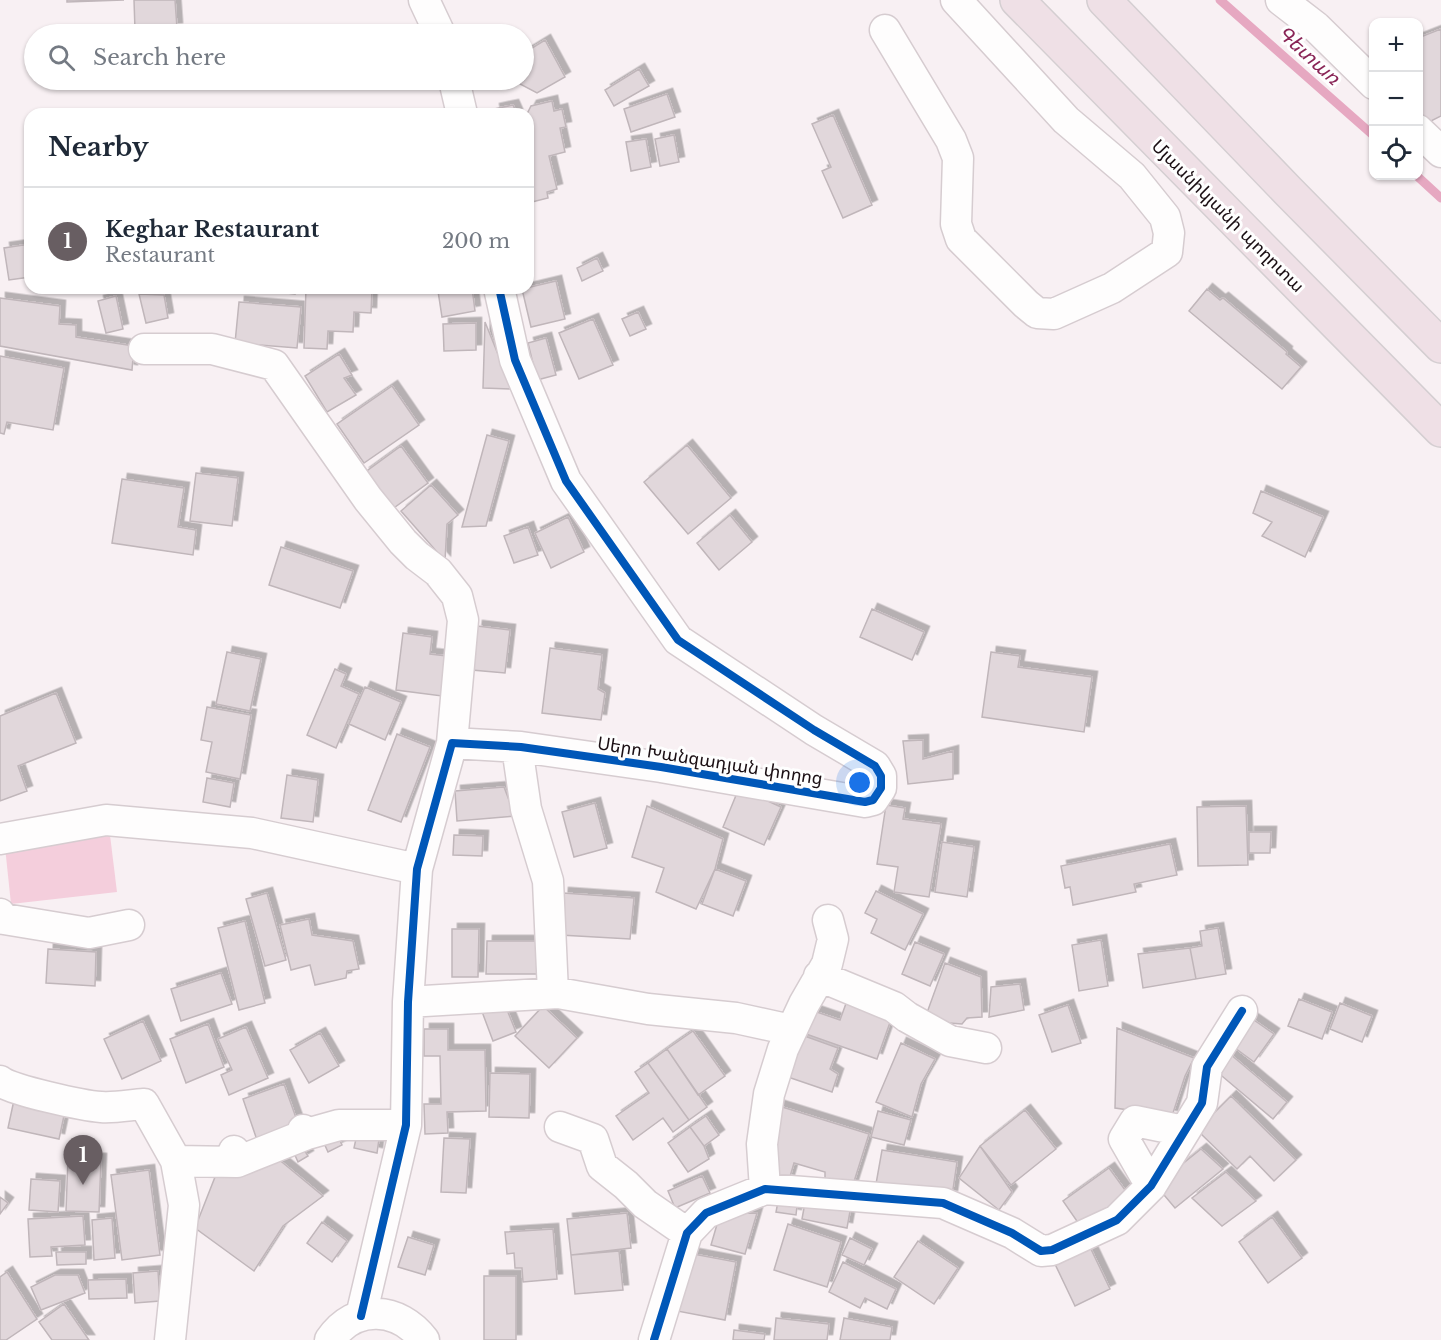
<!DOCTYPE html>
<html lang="en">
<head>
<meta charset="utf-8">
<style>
	:root { --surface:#fff; --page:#f2f2f3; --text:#1f2937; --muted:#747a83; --line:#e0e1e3; --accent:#685e62 }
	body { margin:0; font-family:"Libre Baskerville","Noto Sans Armenian",serif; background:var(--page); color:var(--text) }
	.controls { position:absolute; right:18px; top:18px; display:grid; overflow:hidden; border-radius:12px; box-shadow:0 2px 4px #0004 }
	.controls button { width:54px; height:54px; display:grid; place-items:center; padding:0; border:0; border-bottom:2px solid var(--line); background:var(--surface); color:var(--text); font:30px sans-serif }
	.you { position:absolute; left:860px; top:783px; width:21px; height:21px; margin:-15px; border:4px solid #fff; border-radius:50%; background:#1a73e8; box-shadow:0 0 0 9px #1a73e833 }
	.badge { display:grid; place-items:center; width:39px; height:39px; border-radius:50%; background:var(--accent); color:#fff; font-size:20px; font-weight:700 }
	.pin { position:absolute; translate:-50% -50px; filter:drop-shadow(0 2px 3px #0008) }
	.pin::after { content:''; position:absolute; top:32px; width:21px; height:18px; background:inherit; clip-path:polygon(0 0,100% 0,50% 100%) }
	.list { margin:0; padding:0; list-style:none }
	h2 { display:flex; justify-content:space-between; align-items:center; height:78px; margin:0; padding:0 24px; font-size:26px }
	h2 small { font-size:20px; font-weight:400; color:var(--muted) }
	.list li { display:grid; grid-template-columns:39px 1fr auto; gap:18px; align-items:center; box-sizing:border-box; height:108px; padding:0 24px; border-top:2px solid var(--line) }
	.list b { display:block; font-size:22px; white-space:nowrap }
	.list p { margin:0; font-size:20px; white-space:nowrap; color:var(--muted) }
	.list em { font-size:20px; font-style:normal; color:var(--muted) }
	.icon { flex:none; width:33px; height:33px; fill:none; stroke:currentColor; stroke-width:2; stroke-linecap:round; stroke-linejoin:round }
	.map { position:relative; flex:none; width:1441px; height:1340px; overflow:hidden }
	.search { position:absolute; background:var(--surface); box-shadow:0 2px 4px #0004; left:24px; top:24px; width:510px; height:66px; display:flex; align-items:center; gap:15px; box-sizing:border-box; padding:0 21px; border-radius:33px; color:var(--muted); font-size:22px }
	.panel { position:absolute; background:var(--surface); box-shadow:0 2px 4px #0004; left:24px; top:108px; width:510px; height:186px; border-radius:18px }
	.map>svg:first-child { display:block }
	.green { fill:#f4cedc }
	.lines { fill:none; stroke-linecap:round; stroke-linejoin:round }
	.stream { stroke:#e6a8c1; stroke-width:9 }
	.building { fill:#e1d7db; stroke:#c0b6ba; stroke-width:1.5; filter:url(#shadow) }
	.minor-casing { stroke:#d6ccd0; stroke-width:33 }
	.highway-casing { stroke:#d4ced1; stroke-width:36 }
	.minor { stroke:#fefdfd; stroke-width:30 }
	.highway { stroke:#efe0e6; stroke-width:33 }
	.cycleway-casing { stroke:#fefefe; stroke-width:11 }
	.cycleway { stroke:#0057b8; stroke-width:8 }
	.labels { text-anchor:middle; stroke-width:6; stroke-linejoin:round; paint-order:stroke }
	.street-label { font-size:18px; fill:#1b0f14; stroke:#fefefe }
	.water-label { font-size:20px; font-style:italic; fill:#892456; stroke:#fefefe }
</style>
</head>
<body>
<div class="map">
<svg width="1441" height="1340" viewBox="0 0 1441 1340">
	<defs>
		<filter id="shadow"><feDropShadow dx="5.5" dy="-5.5" stdDeviation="0" flood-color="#0004"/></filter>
	</defs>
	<rect width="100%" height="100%" fill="#f8f0f3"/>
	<path class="green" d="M110,835L117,892L11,904L5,847Z"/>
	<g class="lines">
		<path class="stream" d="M1220,0L1374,136
			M1417,176L1441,198"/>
	</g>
	<path class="building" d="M67,0H124L67,2Z
		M134,0H175L177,28L135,30Z
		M1441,29V116L1423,125L1418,115V38Z
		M545,40L565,77L537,93L520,84L518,80H524V53Z
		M639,69L649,86L614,106L605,90Z
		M667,94L675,117L631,132L624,109Z
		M552,101L554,111L562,109L566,127L560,128L565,152L549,156L557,189L547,192L548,198L528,203L527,114L531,106Z
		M513,105L517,114H495L494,109Z
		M833,115L872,205L843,218L822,171L831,167L812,124Z
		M674,135L679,162L660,166L655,139Z
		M646,139L651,167L631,171L626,142Z
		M30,244V277L9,280L4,248Z
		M597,258L603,271L582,281L577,268Z
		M556,281L565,319L531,327L522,289Z
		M237,288H295V294Z
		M306,288H372L371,313L354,312L353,332L328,331L327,349L304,348Z
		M454,288H472L475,311L442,317L438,291Z
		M1207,289L1220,300L1223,298L1287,352L1286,354L1301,367L1282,389L1189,311Z
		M139,294L164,295L168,318L146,323Z
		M116,296L123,329L106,333L98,301Z
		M0,298L60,306L59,324L76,325V337L134,346L132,370L0,346Z
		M239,302L301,307L297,348L235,343Z
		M638,312L646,329L630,336L622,319Z
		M593,319L613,365L579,379L559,333Z
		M485,322L512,389L483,388Z
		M476,323V350L444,351L443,324Z
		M546,338L556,375L537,380L528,343Z
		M339,354L352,375L344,378L356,395L327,412L305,376Z
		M0,356L64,368L53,430L7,422L4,434L0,433Z
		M392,386L419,425L364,463L337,424Z
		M487,435L509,441L486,526L462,527Z
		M687,445L731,498L688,534L644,482Z
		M401,446L428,483L391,510L364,473Z
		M196,473L238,478L232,526L190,521Z
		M122,479L184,488L178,527L196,530L193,555L112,543Z
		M431,485L458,515L447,524L445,561L401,511Z
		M1261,491L1323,517L1305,557L1262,536L1272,522L1253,513Z
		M730,515L752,542L719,570L697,543Z
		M568,517L584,552L551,568L535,533Z
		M528,527L538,555L514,563L504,536Z
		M281,547L353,571L340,608L269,585Z
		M872,609L924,632L912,660L860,637Z
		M477,626L510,630L505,673L472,670Z
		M403,633L432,637L430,654L447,656L442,696L396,690Z
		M550,648L602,655L598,689L605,693L601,720L542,713Z
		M227,652L261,659L250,711L216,704Z
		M991,652L1020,656L1018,667L1092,677L1084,732L982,717Z
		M335,669L346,674L341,686L359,694L336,748L307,735Z
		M365,687L401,702L385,740L349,724Z
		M56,693L76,743L18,766L27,791L0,801V716Z
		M207,707L251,715L240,779L206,772L212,742L201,740Z
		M397,734L430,747L401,822L368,810Z
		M923,740V759L953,751V779L908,784L903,741Z
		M287,775L318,780L313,822L281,818Z
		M207,778L234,783L230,807L203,802Z
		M504,787L515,816L457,821L455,791Z
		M739,788L781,807L764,845L723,827Z
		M595,803L607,848L574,857L562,812Z
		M886,805L905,808L903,819L941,824L929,897L894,892L898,867L877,864Z
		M647,806L723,839L715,869L696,909L656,892L664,868L632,857Z
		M1246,806L1248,865L1198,866L1197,807Z
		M1249,832H1271L1270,853H1249Z
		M454,835L483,836L482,856L453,855Z
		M942,842L974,847L967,897L935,892Z
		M1170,844L1177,875L1134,884L1136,892L1073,905L1070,887L1065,888L1061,866Z
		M715,869L746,881L733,916L702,904Z
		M876,891L923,914L905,950L871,933L877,919L865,913Z
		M267,893L286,960L265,966L246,899Z
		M563,893L634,898L630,939L560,935Z
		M309,919L312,935L353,941L359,969L347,971L346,978L315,985L310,965L291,970L280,925Z
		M245,921L265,1003L239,1010L218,928Z
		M1218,928L1226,974L1196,979L1190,948L1202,946L1200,931Z
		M452,929H479L478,977H452Z
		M1101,940L1108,986L1079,991L1072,945Z
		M487,941H540V974H486Z
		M915,942L944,954L930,986L902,974Z
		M1190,948L1196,979L1143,988L1138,954Z
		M48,949L96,952L95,986L46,983Z
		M945,963L981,977L982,1017L967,1018L962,1024L924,1021Z
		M221,973L232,1004L181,1021L171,989Z
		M1020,984L1024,1010L989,1017L991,987Z
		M848,998L893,1014L877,1059L806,1034L814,1011L840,1020Z
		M1299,999L1332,1012L1322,1039L1288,1026Z
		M503,1000L516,1032L493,1041L481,1009Z
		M1340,1003L1372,1016L1362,1042L1330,1029Z
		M1068,1005L1081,1043L1052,1052L1039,1015Z
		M543,1006L577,1038L549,1068L515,1036Z
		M1251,1018L1274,1034L1254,1062L1231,1045Z
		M143,1021L161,1061L122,1079L104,1039Z
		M208,1024L224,1067L186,1083L170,1039Z
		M246,1027L268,1078L229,1095L221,1075L232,1070L218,1039Z
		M1117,1028L1194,1058L1185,1076L1172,1116L1115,1108Z
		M424,1029H448V1050H485L486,1111L447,1112L448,1133L425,1134L424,1104H441L440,1056H424Z
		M693,1031L725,1076L698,1095L667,1049Z
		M320,1033L339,1066L309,1083L290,1050Z
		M799,1034L838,1048L830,1069L838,1074L832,1092L785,1076Z
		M901,1043L935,1059L921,1084L912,1117L876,1102Z
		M667,1049L707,1107L689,1120L648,1063Z
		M1230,1054L1287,1102L1273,1119L1216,1071Z
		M648,1063L689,1120L673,1132L663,1118L633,1140L616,1116L649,1093L635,1072Z
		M490,1073L530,1074L529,1118L489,1117Z
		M284,1084L300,1129L258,1143L243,1099Z
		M1231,1096L1296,1160L1274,1181L1250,1156L1237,1169L1197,1130Z
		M14,1100L65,1111L59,1139L8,1128Z
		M779,1106L869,1134L852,1188L825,1179V1172L794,1163L789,1180L775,1176Z
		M1025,1110L1056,1149L1011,1185L980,1146Z
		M878,1111L911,1120L904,1145L871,1137Z
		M706,1116L719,1135L704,1146L690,1127Z
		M690,1127L704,1146L709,1159L688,1172L668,1143Z
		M337,1134L342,1145L328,1152L323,1141Z
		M357,1134L379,1139L377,1153L354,1148Z
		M444,1138L470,1139L466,1193L441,1192Z
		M980,1146L1012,1192L999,1210L959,1178Z
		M303,1148L308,1156L298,1162L294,1153Z
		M1201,1149L1223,1169L1175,1208L1159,1189L1170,1174Z
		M882,1150L957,1162L952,1196L876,1184Z
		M68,1158L101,1159L99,1212L66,1211Z
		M277,1158L323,1196L283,1226L254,1271L195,1228L217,1172Z
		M1109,1168L1128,1194L1081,1227L1063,1201Z
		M149,1170L160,1255L122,1260L111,1175Z
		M1226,1172L1256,1201L1222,1226L1192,1198Z
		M702,1176L710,1193L675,1208L668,1191Z
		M31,1179L60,1181L58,1212L29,1210Z
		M779,1196L798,1198L796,1215L776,1212Z
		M0,1197L8,1203L0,1214Z
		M806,1197L851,1206L847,1228L802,1219Z
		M627,1213L631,1248L571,1255L567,1219Z
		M757,1213L745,1254L711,1245L720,1214Z
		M83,1216L85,1245L51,1247L52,1256L30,1257L28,1219Z
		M1272,1217L1302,1258L1268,1283L1239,1242Z
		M112,1218L115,1258L94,1260L92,1220Z
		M322,1222L347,1241L332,1262L307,1243Z
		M788,1224L841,1242L827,1287L774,1270Z
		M553,1229L557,1279L523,1282L522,1268H515L514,1253L507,1254L505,1232Z
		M408,1237L434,1245L425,1275L398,1267Z
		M850,1238L872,1249L864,1265L842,1255Z
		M918,1241L958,1268L934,1304L894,1277Z
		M1089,1245L1110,1289L1075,1306L1054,1262Z
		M619,1251L623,1290L575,1294L571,1255Z
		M56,1252H86V1264L57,1265Z
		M688,1253L736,1262L725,1320L677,1311Z
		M843,1262L896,1289L887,1309L865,1298L860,1308L829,1292Z
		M158,1271L160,1301L135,1303L133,1273Z
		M7,1272L37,1319L6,1340H0V1277Z
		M55,1275H78L85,1293L41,1310L31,1287Z
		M484,1276H516V1340H484Z
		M126,1279L127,1298L89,1299L88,1280Z
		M64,1304L89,1340H52L39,1322Z
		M776,1318L829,1324L827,1340H774Z
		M844,1318L892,1327L890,1340H840Z
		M734,1330L765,1334L764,1340H733Z"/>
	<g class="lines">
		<defs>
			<path id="minor" d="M424,0L440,34
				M1281,0L1316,27L1374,84
				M885,30L951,140L958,158L956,224L961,239L1026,304L1037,313L1054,314L1112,288L1167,252L1169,233L1165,217L1132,176L1066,120L956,0
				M454,80L462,114
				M1418,130L1441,152
				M144,349H212L274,365L368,499L403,542L417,556L438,572L457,596L463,620L452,743
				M517,747L526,809L548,881L553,993
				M0,839L106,820L252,833L417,869
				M0,914L4,919L89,933L129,925
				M819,976L894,1007L907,1017L950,1041L986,1048
				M408,1002L558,993L648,1009L736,1018L791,1030
				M0,1081C10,1090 85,1106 101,1107C115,1108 130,1105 144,1104L176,1161L184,1205L170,1340
				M560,1127L593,1139L602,1166L626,1185L645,1204L687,1233
				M303,1130L307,1134L339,1125H406
				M176,1161L237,1162L234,1151
				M237,1162L307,1134
				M1151,1186L1124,1139L1135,1121L1184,1131
				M765,1189L762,1144L769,1094L783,1049L804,1004L827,964L833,939L828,920
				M361,1316L406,1125L408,1002L417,869L452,743L521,747L661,767L865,802L873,800L881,788V776L875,766L814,730L678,640L566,481L515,360L499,288
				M330,1340C355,1303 399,1307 424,1340
				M654,1340L687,1233L706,1213L765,1189L943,1203L1012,1233L1041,1251L1052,1250L1117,1220L1151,1186L1202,1103L1207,1067L1242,1011"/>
			<path id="highway" d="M1017,0L1441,430
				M1104,0L1288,191L1441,346"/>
		</defs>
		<use href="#minor" class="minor-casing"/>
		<use href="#highway" class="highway-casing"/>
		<use href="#minor" class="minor"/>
		<use href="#highway" class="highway"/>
		<defs>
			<path id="cycleway" d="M361,1316L406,1125L408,1002L417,869L452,743L521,747L661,767L865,802L873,800L881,788V776L875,766L814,730L678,640L566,481L515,360L499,288
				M654,1340L687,1233L706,1213L765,1189L943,1203L1012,1233L1041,1251L1052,1250L1117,1220L1151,1186L1202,1103L1207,1067L1242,1011"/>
		</defs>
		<use href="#cycleway" class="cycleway-casing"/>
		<use href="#cycleway" class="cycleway"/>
	</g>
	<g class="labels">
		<g class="street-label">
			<text transform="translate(1228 216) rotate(45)" y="6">Մյասնիկյանի պողոտա</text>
			<text transform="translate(710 761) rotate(9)" y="6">Սերո Խանզադյան փողոց</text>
		</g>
		<g class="water-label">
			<text transform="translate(1309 55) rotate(42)" y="7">Գետառ</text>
		</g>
	</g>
</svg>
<div class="controls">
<button>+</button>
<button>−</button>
<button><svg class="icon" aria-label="locate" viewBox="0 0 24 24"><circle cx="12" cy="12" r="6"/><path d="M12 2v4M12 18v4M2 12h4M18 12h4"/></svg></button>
</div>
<div class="you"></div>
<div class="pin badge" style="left:83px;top:1185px">1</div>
<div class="search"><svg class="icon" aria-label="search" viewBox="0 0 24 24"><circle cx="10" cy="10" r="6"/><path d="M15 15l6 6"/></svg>Search here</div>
<section class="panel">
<h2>Nearby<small></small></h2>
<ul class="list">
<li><span class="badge">1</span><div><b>Keghar Restaurant</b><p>Restaurant</p></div><em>200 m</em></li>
</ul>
</section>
</div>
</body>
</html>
